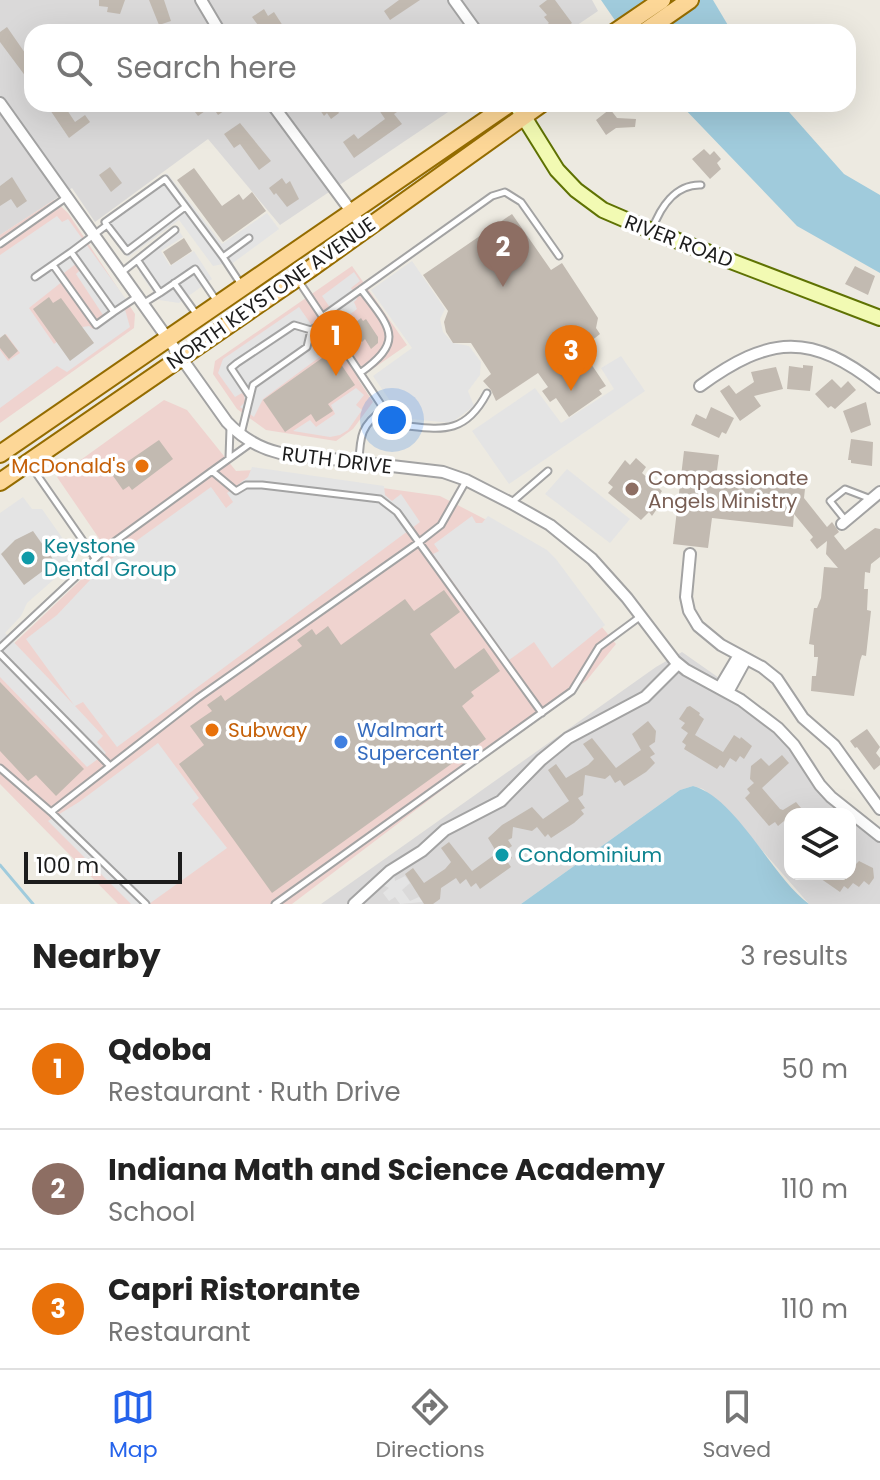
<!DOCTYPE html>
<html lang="en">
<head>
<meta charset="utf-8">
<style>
	:root { --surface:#fff; --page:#f6f6f6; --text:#222; --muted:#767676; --line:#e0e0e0; --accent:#2563eb }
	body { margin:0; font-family:Poppins,sans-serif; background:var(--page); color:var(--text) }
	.controls { position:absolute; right:24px; bottom:24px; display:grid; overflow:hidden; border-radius:16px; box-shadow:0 8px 32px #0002 }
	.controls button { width:72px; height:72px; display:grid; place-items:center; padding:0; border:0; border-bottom:2px solid var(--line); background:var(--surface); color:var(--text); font:40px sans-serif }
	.scale { position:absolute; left:24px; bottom:20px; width:158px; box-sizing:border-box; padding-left:8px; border:4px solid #1c1c1c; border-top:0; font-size:22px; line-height:28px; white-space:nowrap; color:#1c1c1c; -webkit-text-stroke:6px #fff; paint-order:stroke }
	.you { position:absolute; left:392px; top:420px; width:28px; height:28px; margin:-20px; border:6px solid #fff; border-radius:50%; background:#1a73e8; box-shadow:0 0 0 12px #1a73e833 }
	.badge { display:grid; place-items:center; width:52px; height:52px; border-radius:50%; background:var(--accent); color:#fff; font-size:26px; font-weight:700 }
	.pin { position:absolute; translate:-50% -66px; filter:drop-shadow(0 2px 4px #0008) }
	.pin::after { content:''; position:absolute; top:42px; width:28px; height:24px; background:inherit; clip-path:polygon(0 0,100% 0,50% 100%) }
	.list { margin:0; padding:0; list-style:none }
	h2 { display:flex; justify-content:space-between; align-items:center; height:104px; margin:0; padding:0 32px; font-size:34px }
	h2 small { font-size:26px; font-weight:400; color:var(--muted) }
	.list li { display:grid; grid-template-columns:52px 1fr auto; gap:24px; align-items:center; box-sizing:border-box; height:120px; padding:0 32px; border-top:2px solid var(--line) }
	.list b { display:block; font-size:30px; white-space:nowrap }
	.list p { margin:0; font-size:26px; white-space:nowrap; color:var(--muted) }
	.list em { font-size:26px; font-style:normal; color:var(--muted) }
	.icon { flex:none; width:44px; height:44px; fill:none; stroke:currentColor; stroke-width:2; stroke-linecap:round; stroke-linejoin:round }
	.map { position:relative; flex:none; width:880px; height:904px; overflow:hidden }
	.search { position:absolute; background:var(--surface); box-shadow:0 8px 32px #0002; left:24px; right:24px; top:24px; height:88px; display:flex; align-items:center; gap:20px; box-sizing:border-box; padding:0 28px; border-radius:24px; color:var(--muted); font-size:30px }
	.sheet { height:464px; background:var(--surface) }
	nav { display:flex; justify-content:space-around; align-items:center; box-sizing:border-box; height:112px; border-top:2px solid var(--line); background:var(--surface); font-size:22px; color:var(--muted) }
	nav a { display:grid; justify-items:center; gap:4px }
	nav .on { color:var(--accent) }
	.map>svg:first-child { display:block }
	.residential { fill:#dad9d9; fill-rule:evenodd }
	.commercial { fill:#efd3cf }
	.parking { fill:#e4e4e4; fill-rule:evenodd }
	.water { fill:#a0cbdc }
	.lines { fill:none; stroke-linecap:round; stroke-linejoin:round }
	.stream { stroke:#a0cbdc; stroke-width:3 }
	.building { fill:#c2bab1 }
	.lane-casing { stroke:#a3a3a3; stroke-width:9 }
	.street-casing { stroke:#a3a3a3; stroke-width:14 }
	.secondary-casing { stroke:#5f7203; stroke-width:18 }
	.primary-casing { stroke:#946c00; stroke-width:20 }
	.lane { stroke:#fff; stroke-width:5 }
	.street { stroke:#fff; stroke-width:10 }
	.secondary { stroke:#f2fab3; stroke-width:14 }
	.primary { stroke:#fdd797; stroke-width:16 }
	.food-dot { fill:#e8710a; stroke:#fff; stroke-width:3 }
	.education-dot { fill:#8d6e63; stroke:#fff; stroke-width:3 }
	.culture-dot { fill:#0f9aa8; stroke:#fff; stroke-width:3 }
	.shop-dot { fill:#3f7fe0; stroke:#fff; stroke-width:3 }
	.labels { text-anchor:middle; stroke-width:7; stroke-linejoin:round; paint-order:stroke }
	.street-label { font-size:20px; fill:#1c1c1c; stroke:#fff }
	.food-label { font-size:20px; fill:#c56008; stroke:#fff; text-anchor:end }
	.education-label { font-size:20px; fill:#785e54; stroke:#fff; text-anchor:start }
	.culture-label { font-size:20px; fill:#0d838f; stroke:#fff; text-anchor:start }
	.shop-label { font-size:20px; fill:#366cbe; stroke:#fff; text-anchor:start }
</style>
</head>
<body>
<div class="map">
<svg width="880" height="904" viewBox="0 0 880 904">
	<rect width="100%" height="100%" fill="#edeae1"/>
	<path class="residential" d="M0,0H592L598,11L567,32H32V104H460L280,225L208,139L95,222L72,188L0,235Z
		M682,652L766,711L794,736L814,762L831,792L880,829V904H809L726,809L703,789L693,786L680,790L521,904H321L656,667ZM790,814H850V874H790Z"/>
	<path class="commercial" d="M54,200L68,213L135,314L134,328L0,423V235Z
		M352,266L407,345L358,379L373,402L353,429L336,441L266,430L237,409L213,374L215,361Z
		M164,400L187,410L236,471L254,470L440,496L502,528L587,609L616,644L587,680L292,904H118L0,784V643L8,649L109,553L57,477Z"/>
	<path class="parking" d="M167,173L222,244L267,213L279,229L226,268L223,264L213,266L179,220L128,257L102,221Z
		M57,216L62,222L68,219L128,302L124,306L130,327L67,372L57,366L0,408V350L8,361L20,353L6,334L0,338V255ZM77,263L81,269L76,274L103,315L104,320L93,329L89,326L75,328L54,344L29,308L63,281L60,276Z
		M176,226L183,237L161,251L170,266L194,251L212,279L179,303L159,300L139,272L143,256L154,241Z
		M412,261L445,309L440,319L443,332L453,343L469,346L481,362L480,375L468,391L474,406L451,423L402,418L373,376L412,348L371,290Z
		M354,272L360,281L351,288L357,299L354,302L357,309L340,322L322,296Z
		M299,307L329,350L263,399L254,417L240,407L245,402L244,395L242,393L235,397L218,373L223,359Z
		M621,356L645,391L509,484L472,431L535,388L561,423L614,389L601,368Z
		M356,388L364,395L356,405L362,410L348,430L340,435L330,437L293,431L310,420L316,427L335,414L331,405Z
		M252,467L384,486L385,495L392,501L401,494L420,522L117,747L83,702L75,706L103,736L97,742L106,753L87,767L0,677V513L23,497L32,509H42L77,559L27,603L21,616L5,633L74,705L26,639L57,615L107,562L211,487L226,508L233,502L227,493L248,477Z
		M567,469L630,519L610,543L545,494Z
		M472,516L476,523H482L488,516L547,550L556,559L605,625L552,668L534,642L509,660L433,554L439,551L434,544Z
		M158,743L199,798L192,804L227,848L149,904H131L48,821L79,802Z
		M394,875L395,881L405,876L410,883L402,890L410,901L419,897L423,902L400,904L395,897L389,901L383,893L389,888L383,885Z"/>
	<path class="water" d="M601,0H713L732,32H623Z
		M680,104H782L844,174L880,195V273L797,226Z
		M693,786C737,798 772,877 809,904H521L680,790Z"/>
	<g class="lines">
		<path class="stream" d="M0,865L33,904"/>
	</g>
	<path class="building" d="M99,0H125L120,14L107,12L108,7L99,6Z
		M149,0H164L171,21L159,25Z
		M399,0H420L390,20L384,11Z
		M547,0H555L572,23L561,32H537L549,23L544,17L547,15L539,6Z
		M264,9L268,16L274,12L283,26L275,32H263L252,17Z
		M7,27L32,63V85L0,42V32Z
		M46,104H63L75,122L85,115L90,122L69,138Z
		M189,104H234L218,115L212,106L198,116Z
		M316,104H339L335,107L339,113L331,119L327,113L324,116Z
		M375,104H391L397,112L394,114L402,124L354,158L343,142L354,134L358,139L385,119Z
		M610,109L617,118L636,119L635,127L616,128L606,135L596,120Z
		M240,123L271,161L259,170L240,144L234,148L224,134Z
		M704,149L710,155L714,151L721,159L717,163L721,169L710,179L692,159Z
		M110,167L122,183L111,192L99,175Z
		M194,168L222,206L239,194L243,200L252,192L266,211L223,242L177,180Z
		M12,177L27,201L17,208L11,199L0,206V186Z
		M282,178L286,184L290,181L299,199L287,207L276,193L274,195L269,188Z
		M512,214L551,270L562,263L598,318L596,328L600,334L581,349L606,386L599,390L602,394L569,417L556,398L550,402L542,391L548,387L538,373L496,401L491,390L483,381L491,374L471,343H453L446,332L444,322L448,311L423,275Z
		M184,238L192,251L171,265L163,252Z
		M855,266L875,276L868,295L845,284Z
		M49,297L53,303L61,298L94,343L70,361L33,309Z
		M361,318L363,321L366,319L378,337V343L371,349L365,339L362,342L351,326Z
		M5,334L18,351L9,359L0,348V338Z
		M332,351L355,385L328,404L333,411L316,422L311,414L285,432L263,400Z
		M803,365L813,366L810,391L787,389L789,366L803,368Z
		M776,367L783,389L754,396L761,406L740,421L720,391L729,385L736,394L754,382L751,372Z
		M832,379L841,388L848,381L856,390L835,409L831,406L828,408L815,394Z
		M866,402L871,425L851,433L843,411Z
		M711,407L734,418L726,434L722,432L719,438L691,425L696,414L706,419Z
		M851,439L873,442L872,466L851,463V460H848Z
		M159,440L173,459L132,490L129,486L123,490L111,473Z
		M684,451L719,455L716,478L773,485V480L798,483V488L805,489L804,498L827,527L832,522L839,532L834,536L845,550L875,528L880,529V557L871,564L870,573L865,572L864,589H868L867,610L871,611L866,656L862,655L860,661L854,696L811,691L812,676H816L818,657H814V645L809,644L814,608H817L821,598L824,567L838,568L826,554L827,541L817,549L810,540L813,537L794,514L793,527L712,518L708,548L673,544Z
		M636,458L646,467L642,473L662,491L656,500L661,503L652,516L649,512L641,520L608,493L613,487L608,483L625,460L630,465Z
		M33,531L55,562L24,585L1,554L15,540Z
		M444,590L460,612L430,634L455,669L484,648L500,671L471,692L474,696L462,706L486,739L272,893L179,764L204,745L190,726L212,711L207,705L221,695L225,701L302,646L297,640L312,629L316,635L328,626L341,645L405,599L414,611Z
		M0,682L84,769L56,796L36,775L28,781L0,751Z
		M690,706L700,713L699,715L704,719L695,735L723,752L734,735L740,739L741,737L752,746L744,759L740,756L736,762L730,758L724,768L720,765L717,769L684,749L686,745L682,742L688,733L681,728L685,723L679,719L687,707Z
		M648,721L656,731L655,742L649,746L655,754L650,757L655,763L646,772L624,786L620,780L615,783L610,775L605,779L585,775L583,795L578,798L585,808L581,810L584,814L574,823L551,838L548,834L545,837L537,827L532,831L513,827L512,838L508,840L512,846L506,850L512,858L507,861L511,867L480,889L476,883L471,887L466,879L460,884L456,878L441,888L440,899L433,904H424L405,874L413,868L424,883L445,869L451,862L441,848L449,842L472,871L497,853L488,838L502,825L532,807L543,819L569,801L548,770L556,764L566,778L588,765L594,759L583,744L592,738L616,768L641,750L632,734Z
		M867,729L880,747L876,753L880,758V765L874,770L857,747L855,748L850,741Z
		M782,755L789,763L762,788L780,809L783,810L796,802L806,814H790V828L784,821L778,826L775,822L769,826L745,798L750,793L747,789L754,783L750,779L751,766L761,758L769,766Z
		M859,861L873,868L874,878L869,885L864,881L859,887L853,883L848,889L844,886L840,892L814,874H850V870Z"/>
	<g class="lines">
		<defs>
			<path id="lane" d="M107,225L127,251L185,207
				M652,230C660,208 675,184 701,185
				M0,244L67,197
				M223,257L242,286
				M138,261L160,293L195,269L216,300
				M53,265L96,325L114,312
				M122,272L175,230
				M35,277L71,252
				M298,280L384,409
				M174,283L197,315
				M138,296L114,312L71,252L107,225L105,222L165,179L223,257L249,238
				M144,303L160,293
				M322,317L492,196L505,192L521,202L559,256
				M360,373C407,340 389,327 361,289
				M249,395L231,368L237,363L294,325L311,330L325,322
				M241,434L253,385L307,347L311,330
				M251,443L212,471L236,491L246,485H262L380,499L397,512L542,713
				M229,458L230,428
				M359,462C360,436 361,425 384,409L398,425C439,429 464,437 487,393
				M31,466L95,558
				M512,502L548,471
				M846,521L830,501L845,489L871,499
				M0,648L110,545L212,471
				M0,654L110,766
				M0,768L51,812
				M146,904L51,812L198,698L418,543L441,525L466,481
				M275,904L572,691L599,647L641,616"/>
			<path id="street" d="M201,0L220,32
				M454,0L477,32
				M0,103L227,422C242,438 258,448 280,453L443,472L466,480L511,503L550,525L592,559L627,598L675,661L686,670L741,700L778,728L794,745L820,785L831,797L880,836
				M272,104L365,230
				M700,386C770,335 811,332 880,387
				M842,524L880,492
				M690,554L686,597L689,611L698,626L721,645L762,667L777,679L803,718L834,745L880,809
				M720,687L739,655
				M728,692L746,659
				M354,904L390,871L422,851L445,830L501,801L541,760L568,738L645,697L678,664"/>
			<path id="secondary" d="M519,109L557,170L576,190L603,210L652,231L880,318"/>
			<path id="primary" d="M615,32L662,0
				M644,32L690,0
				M0,454L509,104
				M0,482L310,269L541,104"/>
		</defs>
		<use href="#lane" class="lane-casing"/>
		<use href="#street" class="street-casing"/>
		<use href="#secondary" class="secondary-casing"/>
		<use href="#primary" class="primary-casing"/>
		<use href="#lane" class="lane"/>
		<use href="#street" class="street"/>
		<use href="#secondary" class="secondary"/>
		<use href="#primary" class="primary"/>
	</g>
	<g class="food-dot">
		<circle cx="142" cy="466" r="8"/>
		<circle cx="212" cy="730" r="8"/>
	</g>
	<circle class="education-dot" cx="632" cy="489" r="8"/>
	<g class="culture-dot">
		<circle cx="28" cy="558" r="8"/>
		<circle cx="502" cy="855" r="8"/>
	</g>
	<circle class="shop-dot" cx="341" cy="742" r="8"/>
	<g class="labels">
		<g class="street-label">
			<text transform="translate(679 241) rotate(21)" y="7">RIVER ROAD</text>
			<text transform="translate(271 293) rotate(-35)" y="7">NORTH KEYSTONE AVENUE</text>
			<text transform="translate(337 460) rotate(7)" y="7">RUTH DRIVE</text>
		</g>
		<g class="food-label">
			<text x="126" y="473">McDonald's</text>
			<text x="228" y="737" text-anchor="start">Subway</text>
		</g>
		<g class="education-label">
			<text x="648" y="485">Compassionate<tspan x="648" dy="23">Angels Ministry</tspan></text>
		</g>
		<g class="culture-label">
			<text x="44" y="553">Keystone<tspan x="44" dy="23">Dental Group</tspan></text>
			<text x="518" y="862">Condominium</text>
		</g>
		<g class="shop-label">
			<text x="357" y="737">Walmart<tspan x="357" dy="23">Supercenter</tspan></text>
		</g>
	</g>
</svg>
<div class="controls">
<button><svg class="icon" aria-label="layers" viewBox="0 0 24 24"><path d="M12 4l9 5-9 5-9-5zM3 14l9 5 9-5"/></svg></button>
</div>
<div class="scale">100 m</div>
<div class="you"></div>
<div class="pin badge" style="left:336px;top:376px;background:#e8710a">1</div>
<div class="pin badge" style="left:503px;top:287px;background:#8d6e63">2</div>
<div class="pin badge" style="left:571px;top:391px;background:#e8710a">3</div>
<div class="search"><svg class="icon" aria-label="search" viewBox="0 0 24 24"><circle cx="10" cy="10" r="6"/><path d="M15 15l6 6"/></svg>Search here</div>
</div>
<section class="sheet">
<h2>Nearby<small>3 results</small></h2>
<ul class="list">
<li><span class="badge" style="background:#e8710a">1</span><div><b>Qdoba</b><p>Restaurant · Ruth Drive</p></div><em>50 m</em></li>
<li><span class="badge" style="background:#8d6e63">2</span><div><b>Indiana Math and Science Academy</b><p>School</p></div><em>110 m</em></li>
<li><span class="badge" style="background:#e8710a">3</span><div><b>Capri Ristorante</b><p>Restaurant</p></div><em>110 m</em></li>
</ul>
</section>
<nav>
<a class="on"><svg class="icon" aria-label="map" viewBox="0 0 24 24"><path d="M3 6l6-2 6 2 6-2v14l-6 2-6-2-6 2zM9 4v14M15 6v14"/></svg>Map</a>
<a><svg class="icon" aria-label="directions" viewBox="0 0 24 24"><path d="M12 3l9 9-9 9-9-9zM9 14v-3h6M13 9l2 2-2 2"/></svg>Directions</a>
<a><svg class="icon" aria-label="saved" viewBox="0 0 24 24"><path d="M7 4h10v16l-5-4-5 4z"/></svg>Saved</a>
</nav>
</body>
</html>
